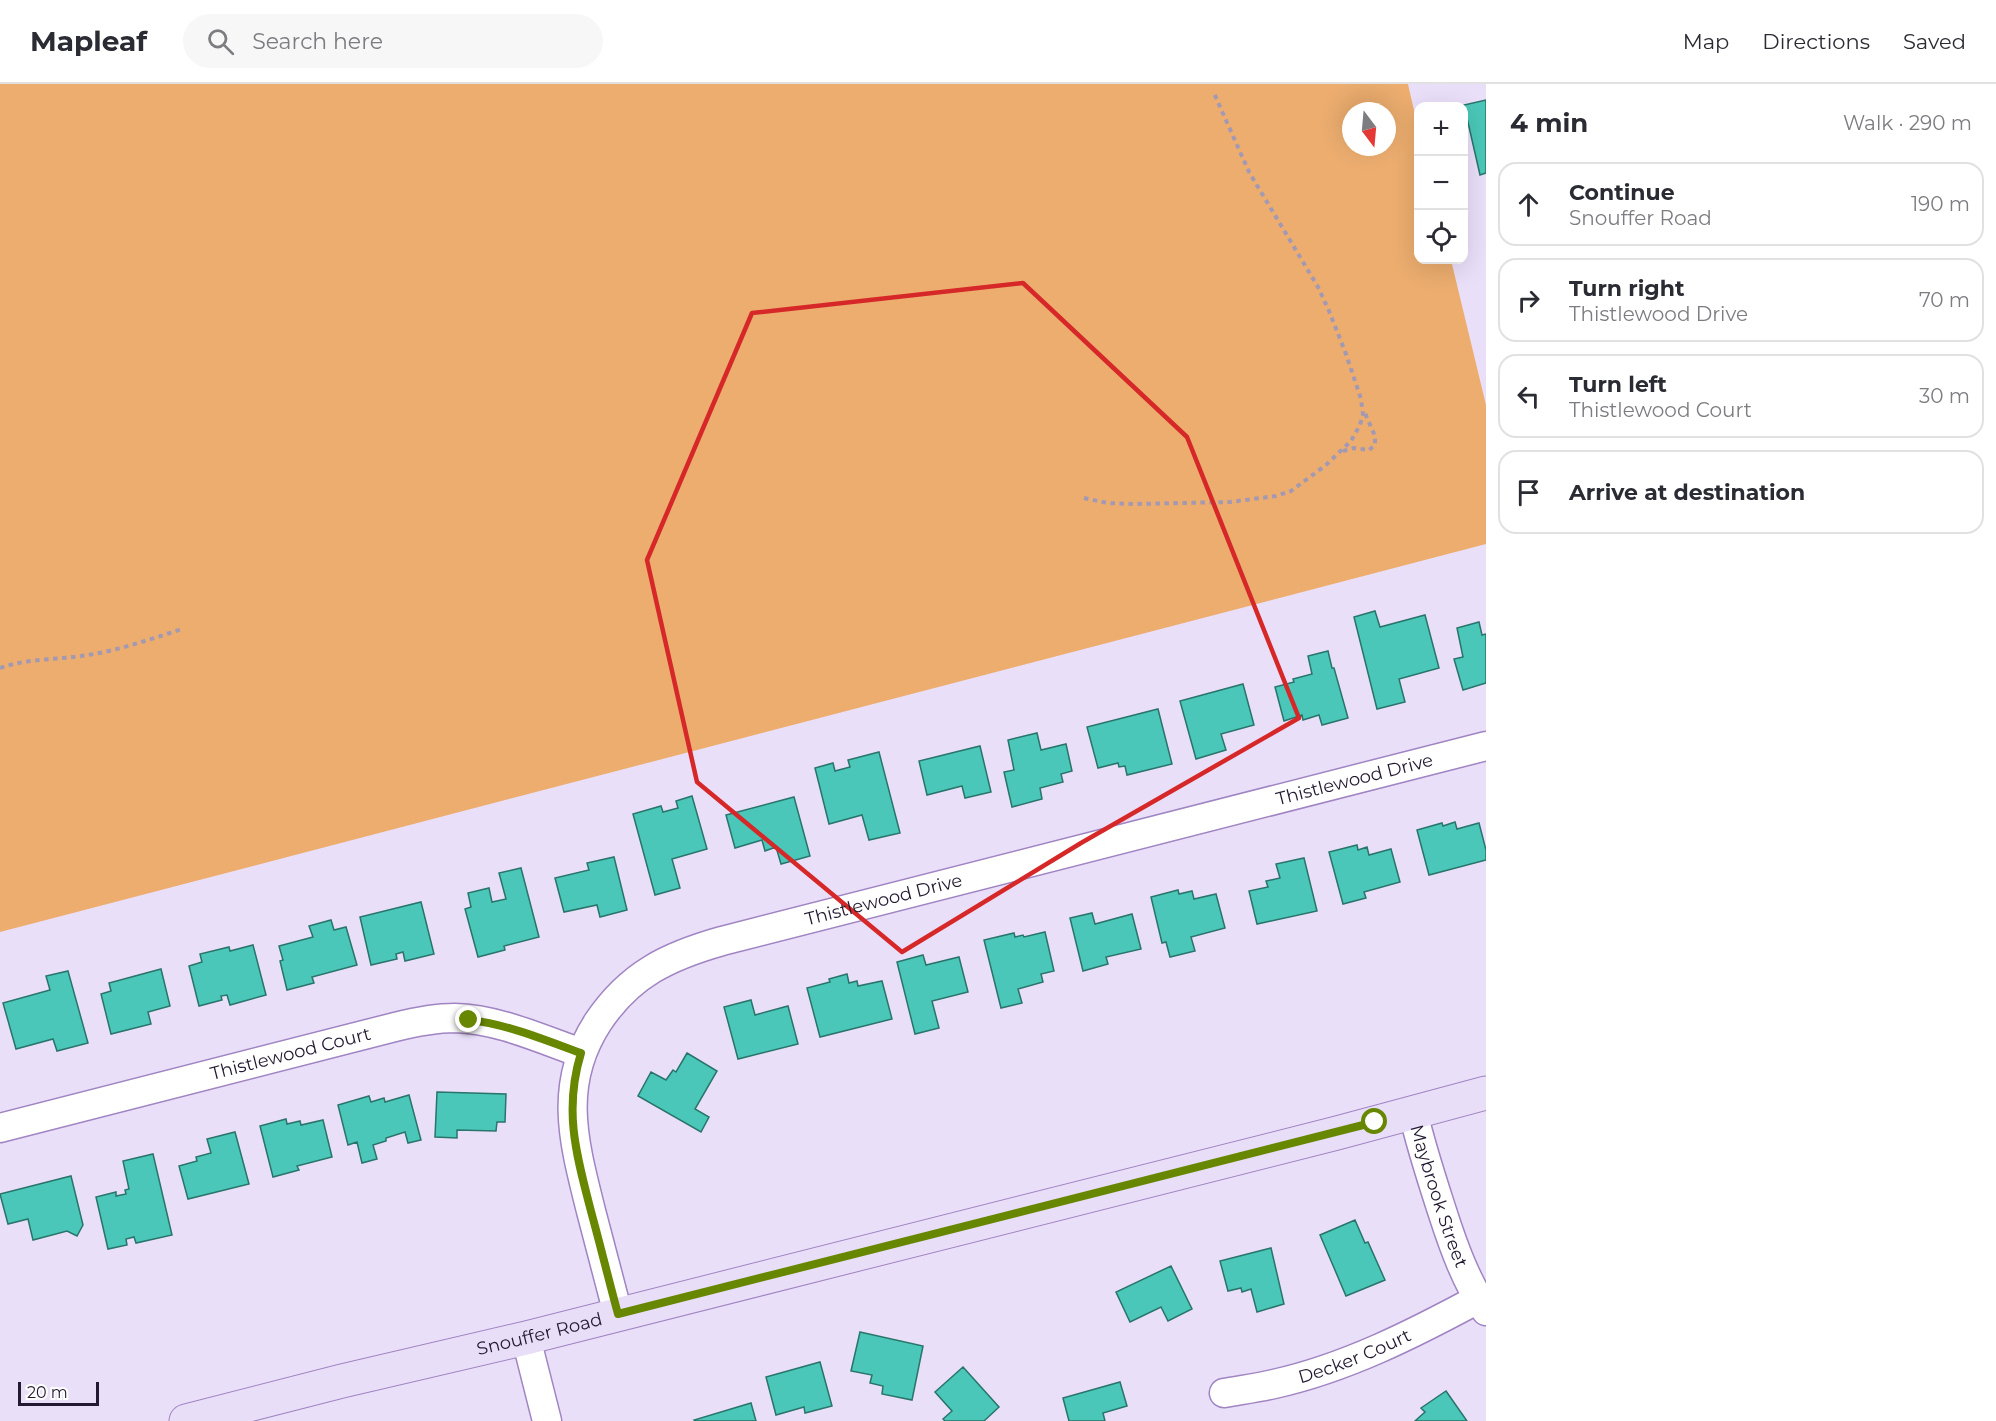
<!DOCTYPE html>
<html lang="en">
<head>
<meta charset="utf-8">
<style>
	:root { --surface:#fff; --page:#f7f7f7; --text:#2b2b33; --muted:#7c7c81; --line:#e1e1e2 }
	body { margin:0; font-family:Montserrat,sans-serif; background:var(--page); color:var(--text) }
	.controls { position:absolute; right:18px; top:18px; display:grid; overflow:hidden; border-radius:12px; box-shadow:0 6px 24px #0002 }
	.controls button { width:54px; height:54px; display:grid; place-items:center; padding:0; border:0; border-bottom:2px solid var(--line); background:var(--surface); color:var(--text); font:30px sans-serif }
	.compass { position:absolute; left:1342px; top:18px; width:54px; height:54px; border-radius:50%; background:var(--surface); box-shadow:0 6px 24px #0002; rotate:164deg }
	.scale { position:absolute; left:18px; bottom:15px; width:81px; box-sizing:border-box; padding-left:6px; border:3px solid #231930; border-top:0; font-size:16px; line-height:21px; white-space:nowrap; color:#231930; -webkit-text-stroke:4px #fff; paint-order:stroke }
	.stop { position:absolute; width:18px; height:18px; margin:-14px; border:4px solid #688701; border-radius:50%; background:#fff }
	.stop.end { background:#688701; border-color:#fff; box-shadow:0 2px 6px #0008 }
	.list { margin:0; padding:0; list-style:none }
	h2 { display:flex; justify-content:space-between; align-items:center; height:78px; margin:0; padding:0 24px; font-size:26px }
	h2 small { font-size:20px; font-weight:400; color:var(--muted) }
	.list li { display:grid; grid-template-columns:39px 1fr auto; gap:18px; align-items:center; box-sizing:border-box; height:84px; margin:0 12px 12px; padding:0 12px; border:2px solid var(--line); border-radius:18px }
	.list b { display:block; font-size:22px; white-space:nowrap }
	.list p { margin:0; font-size:20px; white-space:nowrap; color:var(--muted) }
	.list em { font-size:20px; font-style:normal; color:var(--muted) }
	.icon { flex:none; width:33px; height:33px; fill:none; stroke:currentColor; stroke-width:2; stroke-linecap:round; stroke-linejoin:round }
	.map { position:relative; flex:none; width:1486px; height:1337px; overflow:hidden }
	header { display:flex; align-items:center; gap:36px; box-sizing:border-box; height:84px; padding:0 30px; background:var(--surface); border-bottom:2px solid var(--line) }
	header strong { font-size:28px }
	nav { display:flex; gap:33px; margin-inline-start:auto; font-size:21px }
	.search { width:420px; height:54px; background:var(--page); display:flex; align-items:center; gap:15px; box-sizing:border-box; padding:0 21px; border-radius:33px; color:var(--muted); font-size:22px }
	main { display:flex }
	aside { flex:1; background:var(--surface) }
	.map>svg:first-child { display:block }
	.green { fill:#ecad6f; fill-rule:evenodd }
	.building { fill:#4ac7b8; stroke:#29746b; stroke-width:1.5 }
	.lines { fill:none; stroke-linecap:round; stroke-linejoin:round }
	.street-casing { stroke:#a085c2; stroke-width:31 }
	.secondary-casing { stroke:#a085c2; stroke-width:35 }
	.path { stroke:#a499b2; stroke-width:4; stroke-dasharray:4.5 4.5; stroke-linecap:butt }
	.street { stroke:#fff; stroke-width:28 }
	.secondary { stroke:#e9def8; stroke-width:33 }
	.route { stroke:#688701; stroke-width:8 }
	.marked { fill:none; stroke:#d62828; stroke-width:4.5; stroke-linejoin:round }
	.labels { text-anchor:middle; stroke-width:4.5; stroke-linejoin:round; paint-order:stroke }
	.street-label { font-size:18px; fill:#231930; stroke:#fff }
</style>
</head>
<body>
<header>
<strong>Mapleaf</strong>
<div class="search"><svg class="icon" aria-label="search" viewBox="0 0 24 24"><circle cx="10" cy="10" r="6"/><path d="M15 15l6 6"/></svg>Search here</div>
<nav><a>Map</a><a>Directions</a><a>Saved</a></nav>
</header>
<main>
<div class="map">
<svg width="1486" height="1337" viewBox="0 0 1486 1337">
	<rect width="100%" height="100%" fill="#eadff9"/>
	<path class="green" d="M0,0H1408L1418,44V176H1451L1486,321V460L0,848ZM1351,27H1387V63H1351Z"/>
	<path class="building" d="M1486,16V89L1480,91L1464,21Z
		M1375,527L1380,543L1425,531L1439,584L1399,595L1405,618L1377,625L1354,533Z
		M1479,538L1482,551L1486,550V599L1463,606L1454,575L1463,573L1457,544Z
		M1328,567L1332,584H1334L1348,634L1322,641L1319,631L1303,636L1302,631L1284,637L1275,603L1294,598L1293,595L1312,590L1308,572Z
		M1243,600L1254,641L1221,650L1226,666L1196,675L1180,617Z
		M1158,625L1172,680L1127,691L1125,682L1119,683L1118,679L1098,684L1087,643Z
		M1037,649L1041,666L1066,660L1072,687L1061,690L1063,698L1040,704L1042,715L1012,723L1004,688L1014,686L1008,656Z
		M980,662L991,708L965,714L962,702L927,711L919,677Z
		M879,668L900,749L869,756L862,731L829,740L815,684L833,679L835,687L850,683L848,676Z
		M692,712L707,765L672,775L680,804L655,811L633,730L661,722L663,728L678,724L676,717Z
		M794,713L810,772L781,780L776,763L765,767L762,756L735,764L726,731Z
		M1455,738L1457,745L1479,739L1486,766V776L1429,791L1417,746L1442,739L1443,742Z
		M1357,761L1358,766L1367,763L1369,771L1391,765L1400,798L1364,808L1366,814L1343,820L1329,768Z
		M614,773L627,826L600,833L597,821L564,828L555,794L589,786L587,779Z
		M1304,774L1317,827L1257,840L1249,807L1268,803L1266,797L1280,794L1276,780Z
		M521,784L539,853L504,862L505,866L478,873L465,825L471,823L468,809L489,804L492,818L506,815L499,789Z
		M1178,806L1179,810L1192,807L1194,815L1216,810L1225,844L1191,853L1195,867L1170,873L1166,858L1162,859L1151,813Z
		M421,818L434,870L405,877L403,868L396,870L397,875L371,881L360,833Z
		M1092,829L1095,840L1132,830L1141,865L1106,873L1108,880L1083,887L1070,834Z
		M331,836L334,846L346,843L357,881L312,893L314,899L287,906L280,877L283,876L279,862L313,853L309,842Z
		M1045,848L1054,887L1041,890L1043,898L1018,905L1022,919L1001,924L984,856L1014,849L1015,853L1023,851L1024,853Z
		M253,861L266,911L230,921L227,911L221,912L222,916L199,922L189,882L202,878L200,870L229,863L230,867Z
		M923,871L926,881L959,873L968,908L932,917L939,944L915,950L897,878Z
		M161,885L170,922L148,928L151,940L111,950L101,910L111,907L109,899Z
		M68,887L88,959L57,967L53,955L16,965L3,919L50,906L46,892Z
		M847,890L849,899L857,897L858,902L882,897L892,935L820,953L807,904L830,898L829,895Z
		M751,916L755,931L788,922L798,960L738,975L724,923Z
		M687,969L717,987L695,1025L709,1033L701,1048L638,1012L651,988L666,996L673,986L676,988Z
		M437,1008L506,1010L505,1038H497L496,1047L457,1046V1054L435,1053Z
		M409,1011L421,1056L408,1059L405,1048L386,1054V1057L373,1061L377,1075L362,1079L357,1058L348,1061L338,1021L369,1012L371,1018L384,1014L385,1018Z
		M286,1035L287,1040L300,1037L301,1041L323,1036L332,1073L297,1082L299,1086L273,1093L260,1042Z
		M235,1048L249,1100L188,1115L179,1082L197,1077L196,1073L211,1069L207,1055Z
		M153,1070L172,1151L136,1159L134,1153L126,1155L127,1161L108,1165L96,1113L116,1108V1112L126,1110L125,1106L129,1105L123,1077Z
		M71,1092L83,1141L77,1152L67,1147L33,1156L28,1135L8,1140L0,1110Z
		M1355,1136L1365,1159L1368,1158L1385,1196L1346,1212L1320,1151Z
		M1271,1164L1284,1220L1257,1228L1251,1205L1242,1208L1241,1204L1228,1207L1220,1177Z
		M1171,1182L1192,1225L1168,1237L1161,1223L1130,1238L1116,1208Z
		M860,1248L923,1262L912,1316L882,1310L883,1302L870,1299L872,1291L851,1287Z
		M820,1278L832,1322L805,1329L804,1323L776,1331L766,1293Z
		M963,1283L999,1323L984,1337H945L943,1335L952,1327L935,1308Z
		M1120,1298L1127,1322L1103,1329L1105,1337H1069L1063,1314Z
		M1446,1307L1467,1337H1415L1425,1328L1421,1324Z
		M751,1319L756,1337H695L694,1336Z"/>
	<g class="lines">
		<defs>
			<g id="street">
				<path id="s1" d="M1413,1028C1421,1063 1432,1096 1443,1130C1454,1164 1466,1197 1486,1227"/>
				<path id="s2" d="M0,1044L395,943C415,938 434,934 455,934C498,935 541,955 581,969"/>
				<path id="s3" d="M618,1230C609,1196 600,1161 591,1127C574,1059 557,1001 598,938C630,890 669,872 722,857L1486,662"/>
				<path d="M526,1254L547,1337"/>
				<path id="s4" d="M1224,1309C1240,1306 1257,1304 1274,1300C1346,1284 1413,1250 1478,1215"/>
			</g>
			<g id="secondary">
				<path id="s5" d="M186,1337L342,1297L526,1254L1337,1049L1486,1009"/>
			</g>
		</defs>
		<use href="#street" class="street-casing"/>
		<use href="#secondary" class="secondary-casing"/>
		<path class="path" d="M1343,367L1354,364L1369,366L1375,361V352L1364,327
			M1084,414L1107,419L1133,420L1230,418L1276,412L1291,407L1326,381L1351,357L1360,341L1363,330L1361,315L1346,270L1329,227L1318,203L1249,88L1213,7
			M0,584C28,574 59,576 88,571C120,566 151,555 182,545"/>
		<use href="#street" class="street"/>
		<use href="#secondary" class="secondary"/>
	</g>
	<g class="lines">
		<path class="route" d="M469,936C507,940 545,956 581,969C563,1028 577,1073 592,1131C601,1164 609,1197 618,1230L1375,1038"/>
	</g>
	<path class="marked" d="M1023,199L1187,353L1299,634L1081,759L902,868L697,698L647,476L752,229Z"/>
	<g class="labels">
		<g class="street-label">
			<text dy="6" stroke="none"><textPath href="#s3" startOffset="1107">Thistlewood Drive</textPath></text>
			<text dy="6" stroke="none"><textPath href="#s3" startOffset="621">Thistlewood Drive</textPath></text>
			<text dy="6" stroke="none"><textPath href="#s2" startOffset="300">Thistlewood Court</textPath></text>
			<text dy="6" stroke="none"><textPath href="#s1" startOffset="88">Maybrook Street</textPath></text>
			<text dy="6" stroke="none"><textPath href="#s5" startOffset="364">Snouffer Road</textPath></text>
			<text dy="6" stroke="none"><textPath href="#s4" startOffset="136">Decker Court</textPath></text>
		</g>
	</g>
</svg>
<div class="controls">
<button>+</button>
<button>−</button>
<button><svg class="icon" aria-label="locate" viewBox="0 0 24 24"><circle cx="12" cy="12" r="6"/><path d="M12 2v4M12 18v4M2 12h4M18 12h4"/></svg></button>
</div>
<svg class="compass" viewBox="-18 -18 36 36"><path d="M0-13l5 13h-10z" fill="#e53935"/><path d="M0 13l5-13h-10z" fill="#7c7c81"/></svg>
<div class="scale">20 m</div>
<div class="stop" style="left:1375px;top:1038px"></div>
<div class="stop end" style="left:469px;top:936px"></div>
</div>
<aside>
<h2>4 min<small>Walk · 290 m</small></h2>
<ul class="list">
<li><svg class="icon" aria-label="ahead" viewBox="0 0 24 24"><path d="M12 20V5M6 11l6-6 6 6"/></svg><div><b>Continue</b><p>Snouffer Road</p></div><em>190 m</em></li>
<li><svg class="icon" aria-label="right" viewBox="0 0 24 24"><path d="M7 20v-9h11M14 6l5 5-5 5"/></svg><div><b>Turn right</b><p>Thistlewood Drive</p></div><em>70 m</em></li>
<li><svg class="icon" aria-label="left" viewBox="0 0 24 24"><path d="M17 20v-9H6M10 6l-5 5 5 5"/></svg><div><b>Turn left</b><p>Thistlewood Court</p></div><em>30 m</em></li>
<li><svg class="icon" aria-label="arrive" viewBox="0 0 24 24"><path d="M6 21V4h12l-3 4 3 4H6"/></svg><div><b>Arrive at destination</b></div></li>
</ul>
</aside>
</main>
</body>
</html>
